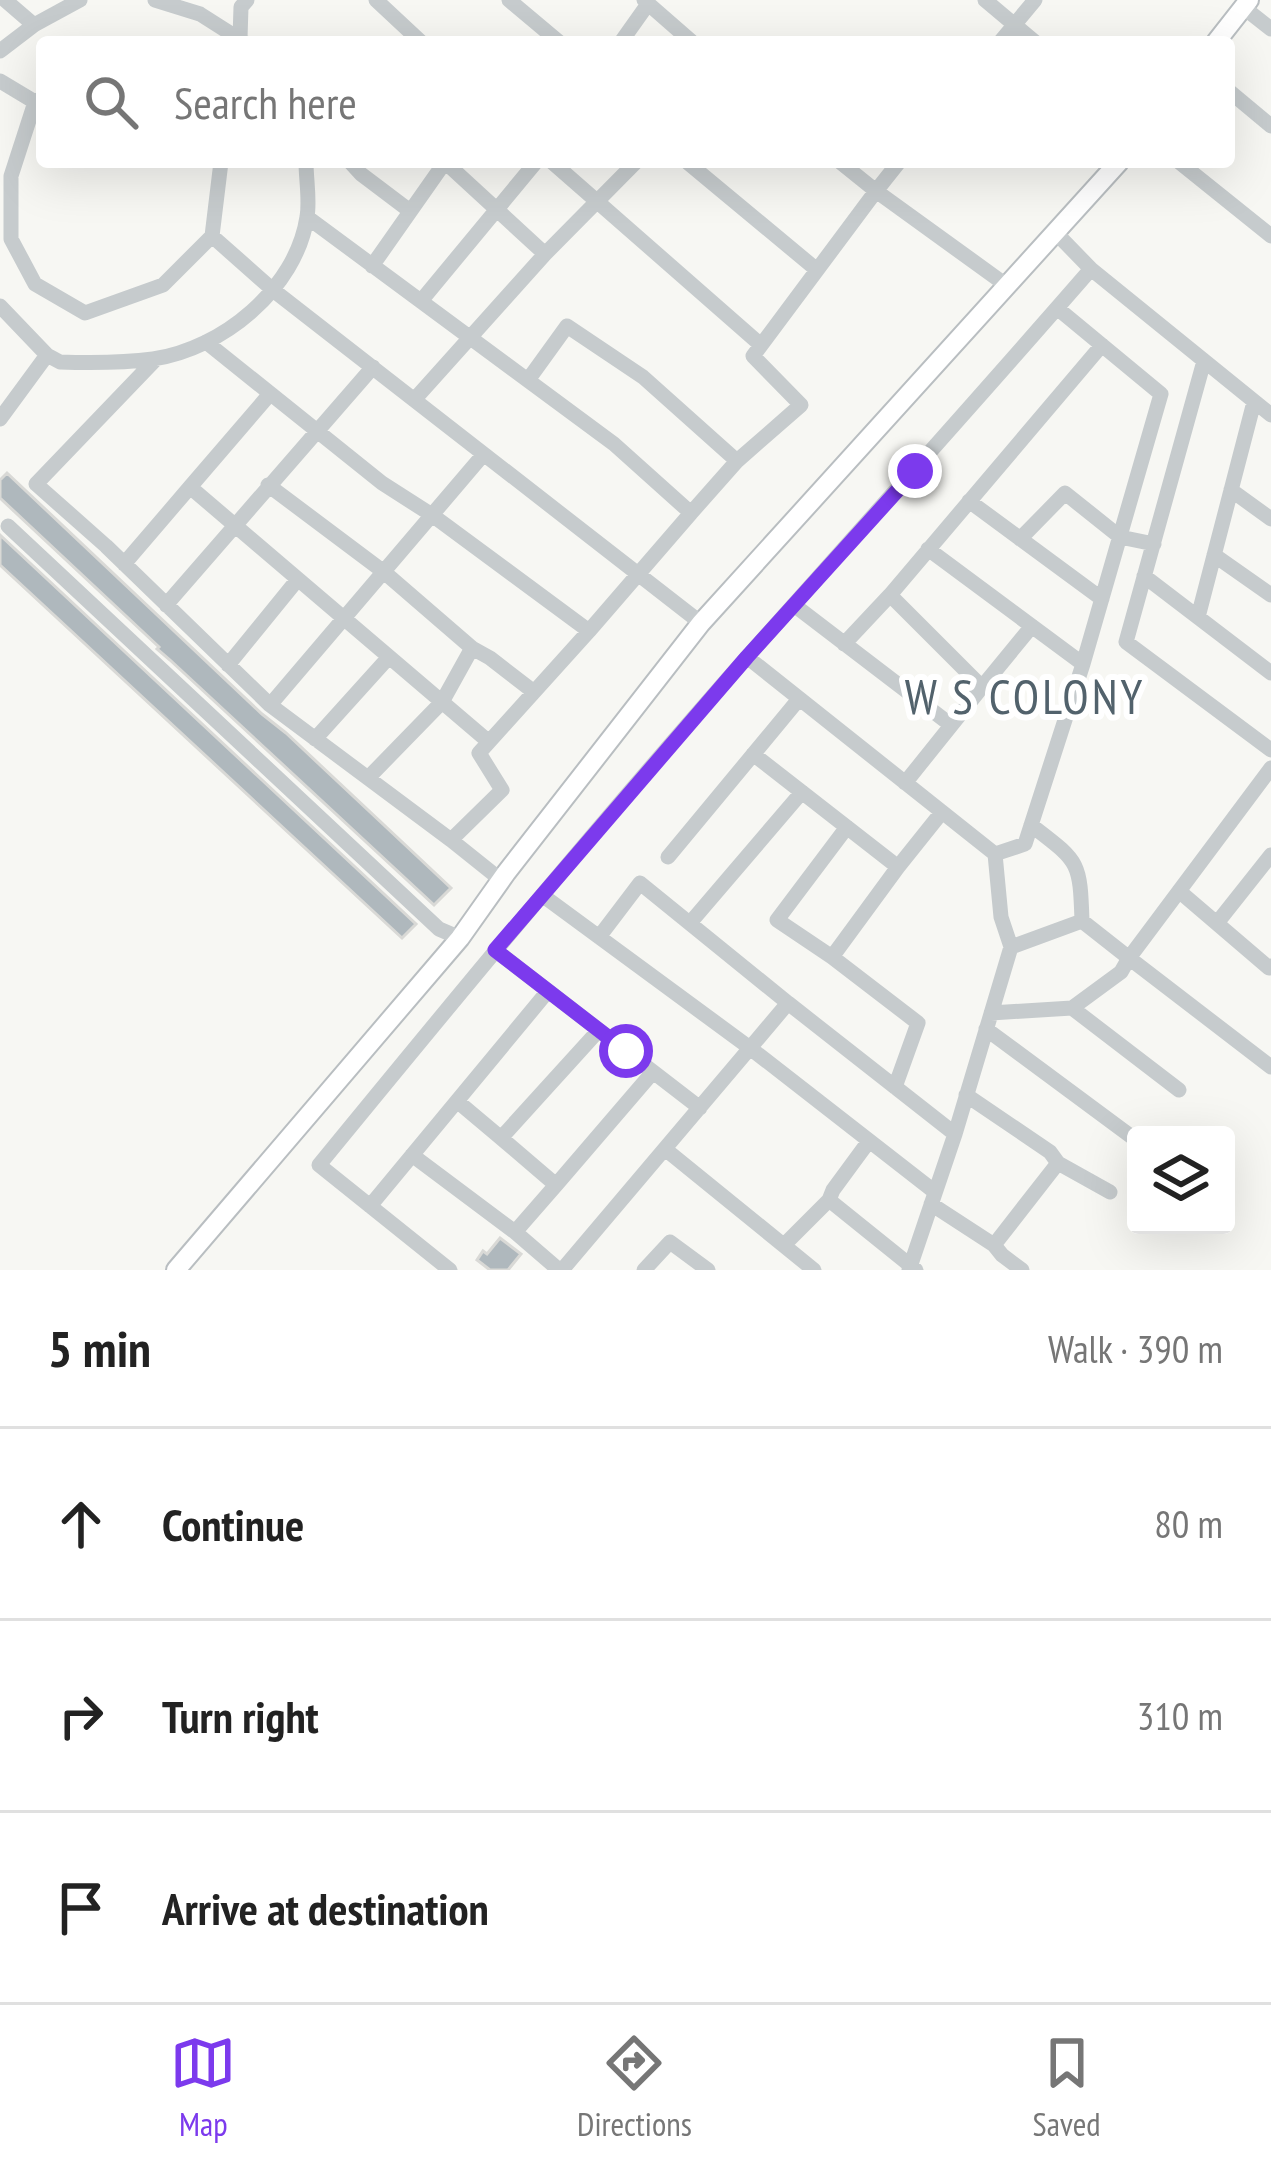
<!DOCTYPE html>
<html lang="en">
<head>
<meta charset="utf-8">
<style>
	:root { --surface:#fff; --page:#f2f2f2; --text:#222; --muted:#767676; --line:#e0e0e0; --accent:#7c3aed }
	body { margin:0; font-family:"PT Sans Narrow",sans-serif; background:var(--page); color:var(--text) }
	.controls { position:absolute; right:36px; bottom:36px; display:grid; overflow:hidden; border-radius:12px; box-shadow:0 12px 48px #0002 }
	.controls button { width:108px; height:108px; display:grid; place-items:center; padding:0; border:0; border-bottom:3px solid var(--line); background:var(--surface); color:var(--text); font:60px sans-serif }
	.stop { position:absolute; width:36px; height:36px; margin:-27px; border:9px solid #7c3aed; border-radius:50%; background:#fff }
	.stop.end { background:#7c3aed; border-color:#fff; box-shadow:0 3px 12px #0008 }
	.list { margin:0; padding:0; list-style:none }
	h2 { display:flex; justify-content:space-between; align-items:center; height:156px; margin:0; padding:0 48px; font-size:51px }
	h2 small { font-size:39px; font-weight:400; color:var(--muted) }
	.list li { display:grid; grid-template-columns:78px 1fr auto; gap:36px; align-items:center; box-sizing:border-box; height:192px; padding:0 48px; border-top:3px solid var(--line) }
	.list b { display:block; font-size:45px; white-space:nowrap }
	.list em { font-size:39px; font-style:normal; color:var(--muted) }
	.icon { flex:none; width:66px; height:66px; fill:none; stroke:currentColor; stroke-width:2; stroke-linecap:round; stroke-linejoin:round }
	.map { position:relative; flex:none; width:1271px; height:1270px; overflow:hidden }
	.search { position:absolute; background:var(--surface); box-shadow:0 12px 48px #0002; left:36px; right:36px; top:36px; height:132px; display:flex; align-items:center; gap:30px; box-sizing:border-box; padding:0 42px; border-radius:12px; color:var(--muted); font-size:45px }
	.sheet { height:732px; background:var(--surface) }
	nav { display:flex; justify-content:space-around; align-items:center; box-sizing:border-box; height:168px; border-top:3px solid var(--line); background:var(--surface); font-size:33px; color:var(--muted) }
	nav a { display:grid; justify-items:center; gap:6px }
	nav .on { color:var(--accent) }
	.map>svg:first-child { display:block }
	.building { fill:#afb8bd; stroke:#d9d9d6; stroke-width:3 }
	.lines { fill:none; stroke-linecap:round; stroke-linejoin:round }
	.major-casing { stroke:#b9bec1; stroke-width:22 }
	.minor { stroke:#c6cbcd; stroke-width:15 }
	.major { stroke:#fff; stroke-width:18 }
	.route { stroke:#7c3aed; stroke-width:15 }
	.labels { text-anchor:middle; stroke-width:12; stroke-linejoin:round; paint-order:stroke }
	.neighbourhood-label { font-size:48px; letter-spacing:3px; fill:#52626c; stroke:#fff }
</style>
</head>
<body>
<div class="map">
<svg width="1271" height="1270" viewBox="0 0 1271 1270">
	<rect width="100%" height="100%" fill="#f7f7f3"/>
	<path class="building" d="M7,473L262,714L286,733L451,888L434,905L170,660L157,649L159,647L0,498V480Z
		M0,535L416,924L402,938L0,565Z
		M500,1238L521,1254L508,1270H490L477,1260L483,1251L487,1254Z"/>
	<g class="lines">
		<defs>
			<path id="major" d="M1216,42L1249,0
				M176,1270L460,938L506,873L701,623L1119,162"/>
		</defs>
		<use href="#major" class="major-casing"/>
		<path class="minor" d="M5,0L34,25
			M155,0L200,14L244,42
			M376,0L421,42
			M509,0L559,42
			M644,0L692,42
			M985,0L1035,42
			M1243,7L1271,29
			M234,41L240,38L241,7L247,0
			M621,42L648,4
			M1000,42L1035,0
			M0,51L34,25L80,0
			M0,81L35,102
			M1229,91L1271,126
			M42,98L35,102L11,176V239L35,284L85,313L163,285L212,236L221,162
			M350,162L361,174L410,211
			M552,162L761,345
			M687,162L817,270
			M840,162L876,191L899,162
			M1179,162L1271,236
			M212,236L273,290L701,623
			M545,254L636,162
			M372,266L445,162
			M1091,269L1271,415
			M421,301L536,162
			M0,306L47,355L60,362C90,363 123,363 153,359C222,349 296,289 307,217C310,200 306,180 306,162
			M206,342L382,483L432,515L589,631L691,513L614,444L307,217
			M156,359L36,484L106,546L270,705L451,840L502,790L479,753L589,631
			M1204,361L1126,642L1271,750
			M528,380L567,326L643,377L737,461L691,513
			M269,395L190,487L489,742
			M414,400L545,254L445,162
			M0,419L47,355
			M737,461L801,405L753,356L876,191L1006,285
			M268,485L384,572L472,648L490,658L534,692
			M1231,490L1271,519
			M969,501L1102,599
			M8,526L439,929L460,938
			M1020,539L1065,493L1120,537L1154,544
			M928,549L1083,664
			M1214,555L1271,595
			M124,564L190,487
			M1144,576L1271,673
			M166,605L373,367
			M794,605L951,725
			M1198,617L1254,402
			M844,644L890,595
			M747,657L995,854L1001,917L1011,947L955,1134L909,1270
			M228,665L298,579
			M982,687L1032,626
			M270,705L483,455
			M315,739L389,657
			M753,754L898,867L832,957L918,1023L895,1087
			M1271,768L1129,958L1271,1067
			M368,778L442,702L472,648
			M905,783L982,687L890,595L1102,345
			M451,840L501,880
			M995,854L1025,844L1083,664L1161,394L1057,308
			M668,857L799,699
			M898,867L942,812
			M1179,891L1269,968L1271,966
			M542,895L750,1048L562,1270
			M690,923L802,792
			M1217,923L1271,855
			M599,937L640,883L788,1003
			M1011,947L1082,921
			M495,950L700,1108
			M832,957L777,920L847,827
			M1072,1008L1179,1090
			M991,1013L1072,1008L1121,972L1129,958L1082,921C1080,860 1079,862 1031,825
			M986,1029L1136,1140
			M966,1095L1050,1152L1058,1163L1110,1192
			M457,1101L501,1138L599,1030
			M501,1138L556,1185L515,1232L559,1270
			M665,1149L814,1270
			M412,1155L515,1232
			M556,1185L653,1072
			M935,1192L750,1048L788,1003L955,1134
			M829,1200L916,1270
			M931,1204L994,1245L1002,1255L1022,1270
			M370,1206L548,991
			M784,1245L829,1200L833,1190L869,1141
			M994,1245L1058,1163
			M450,1270L319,1165C459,994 600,823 747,657C862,528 978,399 1091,269L1055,232
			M644,1270L670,1242L708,1270"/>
		<use href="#major" class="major"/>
	</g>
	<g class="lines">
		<path class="route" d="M626,1051L495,950L747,657L915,471"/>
	</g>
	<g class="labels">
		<g class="neighbourhood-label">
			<text x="1025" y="714">W S COLONY</text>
		</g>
	</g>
</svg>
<div class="controls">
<button><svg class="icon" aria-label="layers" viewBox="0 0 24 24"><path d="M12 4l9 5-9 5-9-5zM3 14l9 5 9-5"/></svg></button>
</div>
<div class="stop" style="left:626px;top:1051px"></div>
<div class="stop end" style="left:915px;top:471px"></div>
<div class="search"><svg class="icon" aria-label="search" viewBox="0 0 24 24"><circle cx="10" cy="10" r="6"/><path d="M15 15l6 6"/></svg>Search here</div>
</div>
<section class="sheet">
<h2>5 min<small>Walk · 390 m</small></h2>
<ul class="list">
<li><svg class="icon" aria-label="ahead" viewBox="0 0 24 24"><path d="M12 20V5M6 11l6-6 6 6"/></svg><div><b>Continue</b></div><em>80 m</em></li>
<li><svg class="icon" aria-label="right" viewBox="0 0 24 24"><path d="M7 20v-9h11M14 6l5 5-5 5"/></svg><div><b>Turn right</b></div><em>310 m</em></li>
<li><svg class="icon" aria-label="arrive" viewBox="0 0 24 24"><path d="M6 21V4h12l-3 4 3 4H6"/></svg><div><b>Arrive at destination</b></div></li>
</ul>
</section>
<nav>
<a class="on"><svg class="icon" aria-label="map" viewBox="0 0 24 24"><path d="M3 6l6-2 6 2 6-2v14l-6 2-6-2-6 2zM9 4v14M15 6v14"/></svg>Map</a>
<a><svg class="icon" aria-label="directions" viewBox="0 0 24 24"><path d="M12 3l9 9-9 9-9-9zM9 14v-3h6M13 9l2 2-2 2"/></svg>Directions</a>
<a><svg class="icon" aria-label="saved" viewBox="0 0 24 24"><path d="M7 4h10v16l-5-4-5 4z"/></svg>Saved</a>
</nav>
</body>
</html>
